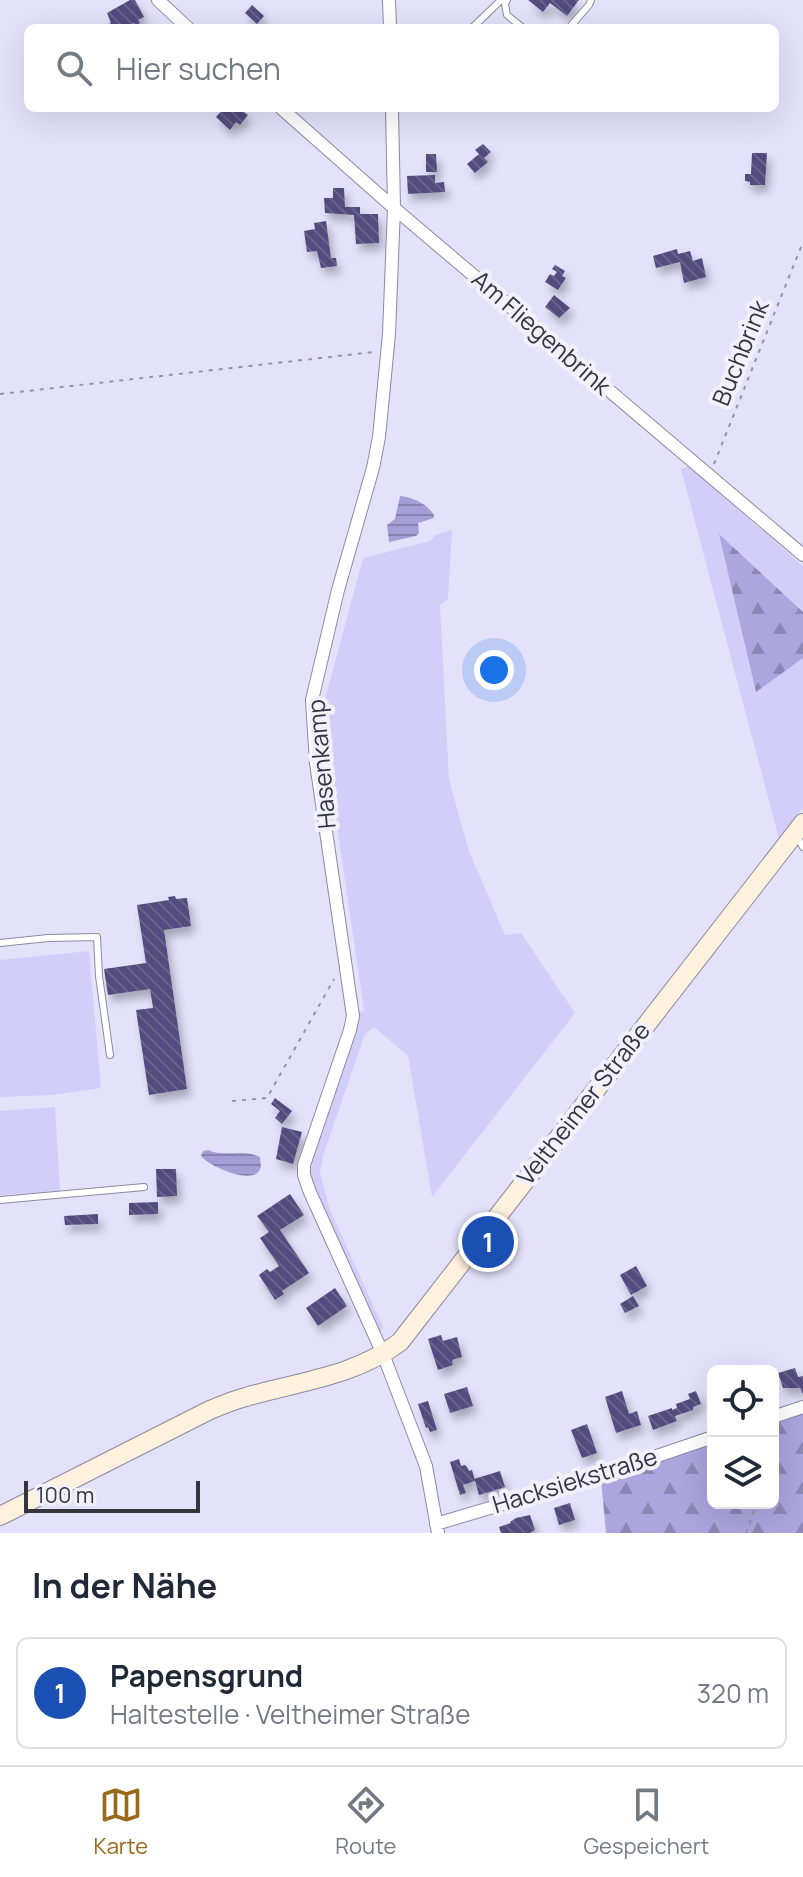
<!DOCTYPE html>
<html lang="de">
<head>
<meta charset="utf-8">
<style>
	:root { --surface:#fff; --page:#f2f2f3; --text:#1f2937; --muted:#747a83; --line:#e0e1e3; --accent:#986919 }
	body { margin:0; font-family:Manrope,sans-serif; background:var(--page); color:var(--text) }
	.controls { position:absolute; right:24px; bottom:24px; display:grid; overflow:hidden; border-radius:12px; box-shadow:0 8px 32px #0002 }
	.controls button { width:72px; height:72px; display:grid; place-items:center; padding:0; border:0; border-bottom:2px solid var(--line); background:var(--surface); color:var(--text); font:40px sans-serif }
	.scale { position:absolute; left:24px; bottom:20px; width:176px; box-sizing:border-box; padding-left:8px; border:4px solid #35353e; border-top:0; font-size:22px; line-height:28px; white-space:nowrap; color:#35353e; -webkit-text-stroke:6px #f2f1fb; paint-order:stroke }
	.you { position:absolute; left:494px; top:670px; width:28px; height:28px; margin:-20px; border:6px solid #fff; border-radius:50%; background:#1a73e8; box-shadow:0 0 0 12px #1a73e833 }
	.badge { display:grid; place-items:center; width:52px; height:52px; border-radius:50%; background:var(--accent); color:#fff; font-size:26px; font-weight:700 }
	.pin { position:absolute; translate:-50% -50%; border:4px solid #fff; box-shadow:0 2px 8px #0006 }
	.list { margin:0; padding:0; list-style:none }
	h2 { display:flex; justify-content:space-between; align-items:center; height:104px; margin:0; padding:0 32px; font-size:34px }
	h2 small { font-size:26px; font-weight:400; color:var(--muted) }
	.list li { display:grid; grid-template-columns:52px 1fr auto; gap:24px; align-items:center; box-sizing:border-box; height:112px; margin:0 16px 16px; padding:0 16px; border:2px solid var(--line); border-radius:12px }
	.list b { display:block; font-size:30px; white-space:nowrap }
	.list p { margin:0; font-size:26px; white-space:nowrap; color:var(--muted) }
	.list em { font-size:26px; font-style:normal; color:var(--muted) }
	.icon { flex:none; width:44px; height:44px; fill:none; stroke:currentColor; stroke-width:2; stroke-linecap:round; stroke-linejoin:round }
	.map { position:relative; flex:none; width:803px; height:1533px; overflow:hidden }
	.search { position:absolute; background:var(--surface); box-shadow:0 8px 32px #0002; left:24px; right:24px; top:24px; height:88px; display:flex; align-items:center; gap:20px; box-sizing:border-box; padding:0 28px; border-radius:12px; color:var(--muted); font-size:30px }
	.sheet { height:232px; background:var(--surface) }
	nav { display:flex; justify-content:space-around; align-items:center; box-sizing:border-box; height:112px; border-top:2px solid var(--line); background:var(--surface); font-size:22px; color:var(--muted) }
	nav a { display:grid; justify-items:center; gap:4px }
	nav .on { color:var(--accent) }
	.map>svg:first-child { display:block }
	.green { fill:#d2cefa }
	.forest { fill:url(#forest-firs) }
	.water { fill:url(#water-rules) }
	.building { fill:url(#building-back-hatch); filter:url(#shadow) }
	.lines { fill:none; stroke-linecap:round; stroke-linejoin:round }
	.service-casing { stroke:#8c8aa0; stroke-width:8 }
	.minor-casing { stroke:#8c8aa0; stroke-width:14 }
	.secondary-casing { stroke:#8c8aa0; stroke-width:20 }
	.path { stroke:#9594a5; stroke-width:2; stroke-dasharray:4 6; stroke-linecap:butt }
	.service { stroke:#fff; stroke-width:6 }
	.minor { stroke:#fff; stroke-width:12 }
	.secondary { stroke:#fef1dd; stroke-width:18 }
	.labels { text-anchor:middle; stroke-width:8; stroke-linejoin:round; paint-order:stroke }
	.street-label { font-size:24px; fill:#35353e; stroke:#f2f1fb }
</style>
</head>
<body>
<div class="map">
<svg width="803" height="1533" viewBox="0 0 803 1533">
	<defs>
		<pattern id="forest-firs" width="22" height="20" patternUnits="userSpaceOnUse" patternTransform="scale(2)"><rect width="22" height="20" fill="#aca5de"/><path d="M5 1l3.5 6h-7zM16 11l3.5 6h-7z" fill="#8d87b5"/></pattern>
		<pattern id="water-rules" width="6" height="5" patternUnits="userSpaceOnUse" patternTransform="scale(2)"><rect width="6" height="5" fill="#a59ed6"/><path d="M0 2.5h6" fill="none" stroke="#8782af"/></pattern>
		<pattern id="building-back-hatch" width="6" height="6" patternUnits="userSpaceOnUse" patternTransform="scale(2)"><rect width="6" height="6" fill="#534b7d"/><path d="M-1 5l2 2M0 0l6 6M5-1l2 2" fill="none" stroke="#69638b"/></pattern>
		<filter id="shadow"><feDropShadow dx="4" dy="7" stdDeviation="4" flood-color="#0004"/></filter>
	</defs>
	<rect width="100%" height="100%" fill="#e4e2fb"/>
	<path class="green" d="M688,466L803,566V612L720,535L757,691L803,658V808L779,839L681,469Z
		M452,530L448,599L440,605L449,780L469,851L505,935L521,933L575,1013L432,1197L408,1056L374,1027L365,1034L323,1156L320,1173L330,1210L383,1327L379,1334L308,1174L311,1153L356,1012L364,1011L326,750L325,699L363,558L430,541L435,535Z
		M89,951L101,1088L53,1095L0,1097V960Z
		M55,1107L60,1191L0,1195V1111Z"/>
	<path class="forest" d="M719,534L803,612V658L756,692Z
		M803,1411V1533H606L601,1479L713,1441V1503H773V1421Z"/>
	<path class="water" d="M400,496C413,497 427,504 434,515V518L418,523L419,533L416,536L389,542L387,525L395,519Z
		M208,1150C225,1158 242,1148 260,1157L261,1167C260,1169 259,1172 257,1173C245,1182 209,1166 201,1156L203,1151Z"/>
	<path class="building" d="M130,0H135L144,17L138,20L140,23L136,25L134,23L125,28H103L111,23L107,13Z
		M528,0H579L567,16L550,3L543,12Z
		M252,5L264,16L257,24L245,13Z
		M224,108H239L248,115L240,125L236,122L230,130L216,117Z
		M483,144L491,152L484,158L488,162L475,173L467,164L479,154L475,150Z
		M752,153H767L765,185H750V182L745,181V174H751Z
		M426,154H436L437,172H426Z
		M435,175V183L444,182L445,192L408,194L407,176Z
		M333,188H344L345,207H360V214H378L379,243L356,244L354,215L325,213L324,198H333Z
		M326,221L331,258H336L337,266L321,268L317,251L307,252L304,231L315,229L314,223Z
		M677,249L678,254L690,251L693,261L702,258L706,277L684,283L680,262L656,268L653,256Z
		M555,265L565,271L562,276L566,278L558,290L545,282L550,274L554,276L557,272L552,269Z
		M554,295L570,308L559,318L545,307Z
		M175,896L176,899L187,898L191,926L164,930L187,1089L149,1095L136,1010L153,1008L150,989L108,995L104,969L146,963L137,905L169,900L168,897Z
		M275,1098L292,1111L282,1124L275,1118L280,1111L271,1104Z
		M282,1127L302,1132L293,1164L276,1159Z
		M156,1169H176L177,1196L157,1197Z
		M290,1194L304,1215L280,1230L309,1273L282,1291L284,1294L275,1300L259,1275L267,1269L270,1272L279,1266L260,1238L269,1232L257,1216Z
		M158,1202V1214L129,1215V1203Z
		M98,1214V1224L65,1225L64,1216Z
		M636,1266L647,1286L631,1295L620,1275Z
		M335,1288L347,1306L318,1326L306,1308Z
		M633,1296L639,1306L625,1313L620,1304Z
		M441,1335L443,1341L457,1337L462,1357L452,1360L453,1365L438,1370L428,1339Z
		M795,1368L798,1377L803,1376V1394L800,1388H783L778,1373Z
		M467,1387L473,1406L450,1413L444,1394Z
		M622,1391L629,1414L637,1411L641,1425L616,1433L605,1397Z
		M696,1391L701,1404L693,1407V1410L675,1416L677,1421L653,1430L648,1416L672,1408V1410L677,1408L676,1404L690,1399L688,1394Z
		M428,1401L437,1430L430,1432L428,1427L426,1428L418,1404Z
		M587,1424L597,1453L582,1458L571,1430Z
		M459,1459L461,1466L465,1465L467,1467L469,1471L472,1470L475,1481L474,1479L500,1471L505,1487L479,1495L475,1481L463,1485L466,1493L460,1495L450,1462Z
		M570,1503L575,1520L559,1525L554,1508Z
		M530,1515L535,1530L530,1533H501L499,1527L511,1523L510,1522L516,1518Z"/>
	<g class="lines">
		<defs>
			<path id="service" d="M507,0L505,4L507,15L523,28
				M472,28L501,0
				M569,28L589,5L591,0
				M797,836L803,847
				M0,943L48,938L97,937L99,976L110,1055
				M0,1200L144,1187"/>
			<path id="minor" d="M158,0L188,28
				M389,0L390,28
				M281,108L394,208L803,555
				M392,108L394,208L389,334L379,437L373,468L338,590L312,700L316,763L353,1016L350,1030L304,1165V1175L309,1190L383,1354L426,1466L438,1533
				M773,1417L803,1407
				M436,1524L601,1475L713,1437"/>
			<path id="secondary" d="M0,1516L210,1410C222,1405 234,1400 246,1397C300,1381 353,1377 400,1342L803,823"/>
		</defs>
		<use href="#service" class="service-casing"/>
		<use href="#minor" class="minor-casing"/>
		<use href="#secondary" class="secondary-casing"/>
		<path class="path" d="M0,394L374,352
			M714,464L803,242
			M232,1101L267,1098L334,979
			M746,1533L757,1503"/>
		<use href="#service" class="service"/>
		<use href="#minor" class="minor"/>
		<use href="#secondary" class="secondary"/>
	</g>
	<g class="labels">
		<g class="street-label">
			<text transform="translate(541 333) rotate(41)" y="8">Am Fliegenbrink</text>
			<text transform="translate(741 353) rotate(-68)" y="8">Buchbrink</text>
			<text transform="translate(322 764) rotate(-95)" y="8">Hasenkamp</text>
			<text transform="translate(584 1104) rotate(-52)" y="8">Veltheimer Straße</text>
			<text transform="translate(575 1481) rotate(-17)" y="8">Hacksiekstraße</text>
		</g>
	</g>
</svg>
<div class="controls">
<button><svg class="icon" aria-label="locate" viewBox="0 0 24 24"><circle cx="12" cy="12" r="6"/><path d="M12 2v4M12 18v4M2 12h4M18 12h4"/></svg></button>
<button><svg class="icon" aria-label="layers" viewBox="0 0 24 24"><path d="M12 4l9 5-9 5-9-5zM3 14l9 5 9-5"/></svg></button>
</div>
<div class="scale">100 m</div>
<div class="you"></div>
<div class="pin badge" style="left:488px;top:1242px;background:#1a4fb4">1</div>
<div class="search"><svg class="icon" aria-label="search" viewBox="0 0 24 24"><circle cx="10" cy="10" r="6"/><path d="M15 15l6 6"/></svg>Hier suchen</div>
</div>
<section class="sheet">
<h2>In der Nähe<small></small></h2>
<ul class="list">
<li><span class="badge" style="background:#1a4fb4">1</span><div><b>Papensgrund</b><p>Haltestelle · Veltheimer Straße</p></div><em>320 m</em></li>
</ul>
</section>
<nav>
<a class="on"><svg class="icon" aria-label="map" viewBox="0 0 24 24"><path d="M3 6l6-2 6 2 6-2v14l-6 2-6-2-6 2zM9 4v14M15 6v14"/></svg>Karte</a>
<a><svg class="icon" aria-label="directions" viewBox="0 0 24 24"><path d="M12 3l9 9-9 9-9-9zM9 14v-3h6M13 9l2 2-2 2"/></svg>Route</a>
<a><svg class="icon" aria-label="saved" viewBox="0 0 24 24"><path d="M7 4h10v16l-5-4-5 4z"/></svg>Gespeichert</a>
</nav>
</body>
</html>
